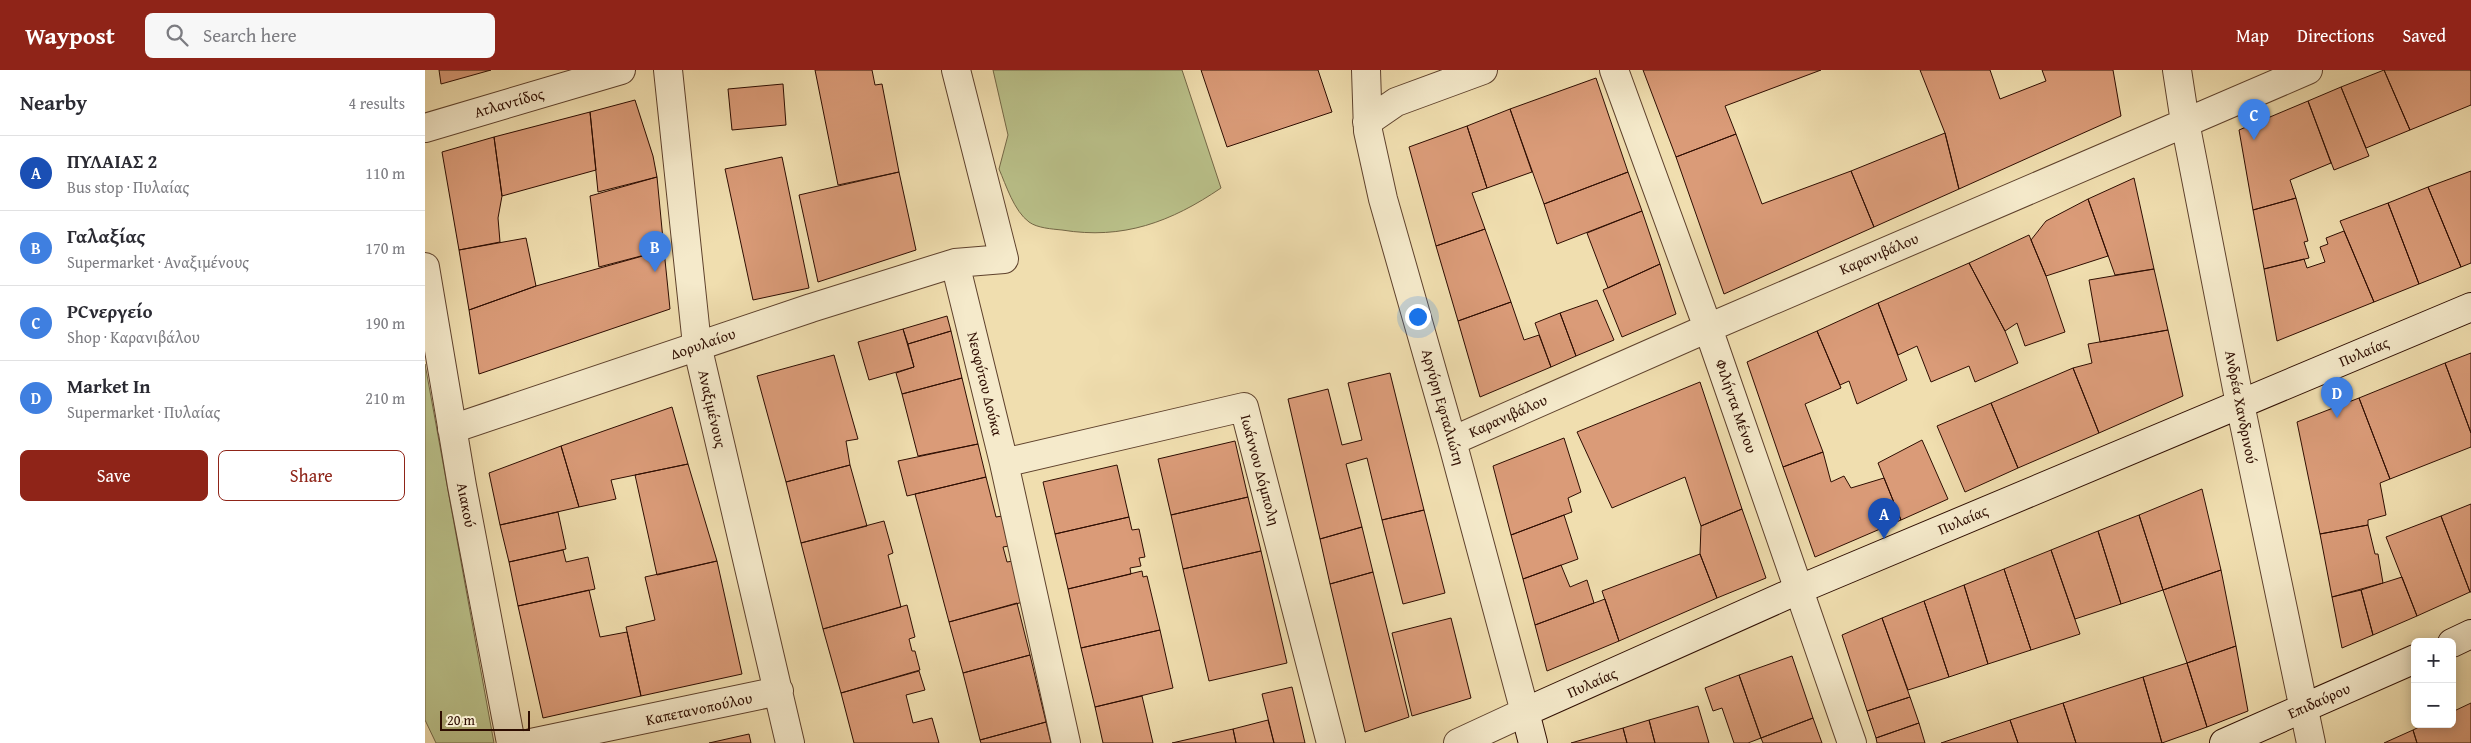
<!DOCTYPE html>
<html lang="en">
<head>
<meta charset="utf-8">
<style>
	:root { --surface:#fff; --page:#f7f7f7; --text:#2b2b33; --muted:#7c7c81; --line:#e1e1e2; --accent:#8f2418 }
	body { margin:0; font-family:"Gentium Book Plus",serif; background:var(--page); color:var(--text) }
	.controls { position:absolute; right:15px; bottom:15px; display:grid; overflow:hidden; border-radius:8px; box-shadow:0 2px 12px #0003 }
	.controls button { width:45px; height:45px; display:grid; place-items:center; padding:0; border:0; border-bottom:1px solid var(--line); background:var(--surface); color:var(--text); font:25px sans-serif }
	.scale { position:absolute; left:15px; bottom:12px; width:90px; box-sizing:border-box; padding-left:5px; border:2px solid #2e0d01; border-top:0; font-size:14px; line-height:18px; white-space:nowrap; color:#2e0d01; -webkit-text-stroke:4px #f5eacb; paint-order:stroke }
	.you { position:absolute; left:992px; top:246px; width:18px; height:18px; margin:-12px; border:4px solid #fff; border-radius:50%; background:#1a73e8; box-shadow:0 0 0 8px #1a73e833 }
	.badge { display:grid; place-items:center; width:32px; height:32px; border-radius:50%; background:var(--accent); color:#fff; font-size:16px; font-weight:700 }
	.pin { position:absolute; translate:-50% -41px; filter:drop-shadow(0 1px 2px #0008) }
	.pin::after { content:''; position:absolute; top:26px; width:18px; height:15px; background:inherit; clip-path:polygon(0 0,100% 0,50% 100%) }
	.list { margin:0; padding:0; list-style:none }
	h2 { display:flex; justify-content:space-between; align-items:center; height:65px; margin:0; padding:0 20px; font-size:21px }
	h2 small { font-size:16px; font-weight:400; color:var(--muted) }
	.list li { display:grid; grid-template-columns:32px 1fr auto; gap:15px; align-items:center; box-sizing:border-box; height:75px; padding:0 20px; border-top:1px solid var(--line) }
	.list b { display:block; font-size:19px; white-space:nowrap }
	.list p { margin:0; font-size:16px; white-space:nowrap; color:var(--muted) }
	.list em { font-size:16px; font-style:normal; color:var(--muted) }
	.actions { display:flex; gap:10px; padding:15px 20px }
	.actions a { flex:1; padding:11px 0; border:1px solid var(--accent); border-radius:8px; text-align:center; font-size:18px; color:var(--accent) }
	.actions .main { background:var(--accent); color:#fff }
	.icon { flex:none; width:28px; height:28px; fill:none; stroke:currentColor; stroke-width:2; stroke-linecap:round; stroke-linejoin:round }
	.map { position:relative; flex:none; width:2046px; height:673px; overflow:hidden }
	header { display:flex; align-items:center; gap:30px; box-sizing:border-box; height:70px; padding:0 25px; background:var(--accent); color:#fff }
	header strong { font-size:24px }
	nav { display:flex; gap:28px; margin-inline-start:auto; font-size:18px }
	.search { width:350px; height:45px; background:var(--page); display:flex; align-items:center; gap:12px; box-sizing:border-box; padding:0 18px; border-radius:8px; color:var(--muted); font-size:19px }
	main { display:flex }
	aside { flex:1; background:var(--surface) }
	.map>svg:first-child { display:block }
	.green { fill:#bac18a; stroke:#746746 }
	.building { fill:#da9b78; stroke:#2e0d01 }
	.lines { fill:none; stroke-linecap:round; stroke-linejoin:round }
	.street-casing { stroke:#5e412c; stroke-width:30 }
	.secondary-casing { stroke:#2e0d01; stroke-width:30 }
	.street { stroke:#f5eacb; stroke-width:28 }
	.secondary { stroke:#f5eacb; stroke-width:28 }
	.labels { text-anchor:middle; stroke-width:5; stroke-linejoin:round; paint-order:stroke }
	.street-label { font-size:15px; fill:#2e0d01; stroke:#f5eacb }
</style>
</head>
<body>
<header>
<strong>Waypost</strong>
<div class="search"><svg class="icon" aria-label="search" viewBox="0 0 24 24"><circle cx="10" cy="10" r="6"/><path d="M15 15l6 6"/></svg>Search here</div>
<nav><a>Map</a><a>Directions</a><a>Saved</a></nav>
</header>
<main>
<aside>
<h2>Nearby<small>4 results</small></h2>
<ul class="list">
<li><span class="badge" style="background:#1a4fb4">A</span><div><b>ΠΥΛΑΙΑΣ 2</b><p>Bus stop · Πυλαίας</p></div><em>110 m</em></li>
<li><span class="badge" style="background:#3f7fe0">B</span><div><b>Γαλαξίας</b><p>Supermarket · Αναξιμένους</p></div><em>170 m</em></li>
<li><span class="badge" style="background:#3f7fe0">C</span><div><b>PCνεργείο</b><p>Shop · Καρανιβάλου</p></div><em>190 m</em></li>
<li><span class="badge" style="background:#3f7fe0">D</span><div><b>Market In</b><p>Supermarket · Πυλαίας</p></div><em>210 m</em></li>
</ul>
<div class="actions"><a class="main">Save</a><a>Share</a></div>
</aside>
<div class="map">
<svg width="2046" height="673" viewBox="0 0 2046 673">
	<rect width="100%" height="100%" fill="#f0deaf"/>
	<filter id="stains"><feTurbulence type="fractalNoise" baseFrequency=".004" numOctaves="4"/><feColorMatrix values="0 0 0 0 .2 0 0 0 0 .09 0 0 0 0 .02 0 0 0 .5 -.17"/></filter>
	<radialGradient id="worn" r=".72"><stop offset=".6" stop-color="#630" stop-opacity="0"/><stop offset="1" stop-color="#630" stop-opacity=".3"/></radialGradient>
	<path class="green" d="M568,0H757L796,118C746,152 698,170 637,160C627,159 612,158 604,152C589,141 581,115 574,99L583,65Z
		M0,294L69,673H11L0,650Z"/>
	<path class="building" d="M14,0H66L16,14Z
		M390,0H447L450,15L457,14L474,102L413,115Z
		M776,0H893L907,42L802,77Z
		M1218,0H1396L1300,36L1311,64L1251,87Z
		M1495,0H1565L1575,29L1621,11L1617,0H1688L1696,46L1534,119L1520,63Z
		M1959,0L1985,60L1941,78L1916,17Z
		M1959,0H2046V35L1985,60Z
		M1171,8L1203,102L1119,134L1085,39Z
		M358,14L361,55L307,60L303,19Z
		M1916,17L1944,86L1909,100L1883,31Z
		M210,30L228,86L232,107L173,122L165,42Z
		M1883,31L1906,93L1865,110L1871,128L1828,140L1814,60Z
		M1085,39L1107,102L1062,118L1042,56Z
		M165,42L171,100L77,126L69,67Z
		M1042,56L1062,118L1047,123L1060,159L1011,176L984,77Z
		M1520,63L1534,119L1449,157L1426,101Z
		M1311,64L1337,134L1426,101L1449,157L1299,224L1251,87Z
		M69,67L77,126L73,148L75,172L34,180L17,82Z
		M357,87L384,218L328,230L300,99Z
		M2046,101V193L2036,197L2003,117Z
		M474,102L491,180L393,212L374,125Z
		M1203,102L1217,141L1132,174L1119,134Z
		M232,107L239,180L174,197L165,126Z
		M1709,108L1729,199L1690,205L1663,129Z
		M2003,117L2036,197L1994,214L1963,133Z
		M1871,128L1883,171L1879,172L1884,188L1839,199L1828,140Z
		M1663,129L1683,186L1621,206L1606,170L1621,151Z
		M1963,133L1994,214L1949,232L1915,151Z
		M1217,141L1235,194L1183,218L1162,163Z
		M1060,159L1086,232L1033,251L1011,176Z
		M1919,161L1949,232L1852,271L1839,199L1879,189L1882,198L1900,192L1895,177L1903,174L1901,168Z
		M1604,165L1621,206L1640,262L1600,276L1592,253L1580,261L1544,193Z
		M101,168L111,216L44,240L34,180Z
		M239,180L245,239L54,304L44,240L111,216Z
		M1544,193L1580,261L1593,293L1550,312L1544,296L1506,312L1492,276L1473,285L1453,233Z
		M1235,194L1251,244L1197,267L1178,220Z
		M1729,199L1743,260L1675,272L1664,210Z
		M1172,230L1189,270L1151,286L1135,243Z
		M1086,232L1099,270L1114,265L1126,297L1055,327L1033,251Z
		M1453,233L1482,310L1432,334L1424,311L1415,315L1392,261Z
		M1135,243L1151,286L1126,297L1110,253Z
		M522,246L526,261L483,274L478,259Z
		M478,259L489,297L444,310L433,272Z
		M1743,260L1758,326L1674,363L1648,298L1667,293L1663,274Z
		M526,261L537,308L477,324L471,303L489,297L483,274Z
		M1392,261L1416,318L1380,334L1398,382L1358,397L1322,292Z
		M2046,283V363L2020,293Z
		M409,285L433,369L421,371L425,395L361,412L332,306Z
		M2020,293L2046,363V377L1965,409L1934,328Z
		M1648,298L1674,363L1593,398L1566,333Z
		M965,303L999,440L957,450L942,388L921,394L937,457L895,469L863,329L903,319L917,375L937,370L923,313Z
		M537,308L553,374L493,386L477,324Z
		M1275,312L1317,439L1276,456L1260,407L1187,438L1152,362Z
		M1934,328L1965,409L1955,413L1961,445L1943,450V455L1895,464L1872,352Z
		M1566,333L1593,398L1540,422L1512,356Z
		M247,337L263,394L186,410L191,429L154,437L136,376Z
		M1139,368L1156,422L1143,428L1147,442L1086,465L1068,396Z
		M1497,370L1523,429L1476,450L1453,393Z
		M810,371L823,427L746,445L733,389Z
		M553,374L561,407L482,426L473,391Z
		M136,376L154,437L75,455L64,403Z
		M1398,382L1406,412L1419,406L1426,418L1459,408L1476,450L1390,487L1358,397Z
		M263,394L292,491L232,505L210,405Z
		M425,395L442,456L376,473L361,412Z
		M692,395L704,447L630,464L618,412Z
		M561,407L571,447L577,446L584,476L578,477L582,492L588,491L598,532L524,552L490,424Z
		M1777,419L1796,500L1738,520L1714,445Z
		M823,427L836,481L758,499L746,445Z
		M2046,434V522H2045L2016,446Z
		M1317,439L1341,508L1292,528L1275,484L1276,456Z
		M999,440L1020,523L978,534L957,450Z
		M133,442L141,479L84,492L75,455Z
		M1139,445L1153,489L1098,509L1086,465Z
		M1714,445L1738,520L1696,534L1673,461Z
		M2016,446L2045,522L1992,546L1961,467Z
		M704,447L707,460L714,459L720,487L714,488L716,496L705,498L706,504L643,519L630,464Z
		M459,451L468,483L463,485L476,537L398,559L376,473Z
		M1943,455L1950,484H1953L1958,513L1907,527L1895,464Z
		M937,457L948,502L905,514L895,469Z
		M1673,461L1696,534L1650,549L1626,480Z
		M138,480L141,492L163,487L170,519L93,536L84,492Z
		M1626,480L1655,564L1606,580L1579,499Z
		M836,481L862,593L784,611L758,499Z
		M1275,484L1292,528L1194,571L1177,521Z
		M292,491L317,604L216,626L201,557L230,550L220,507Z
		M1136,495L1145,517L1162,510L1169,533L1110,555L1098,509Z
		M1579,499L1606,580L1563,594L1539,515Z
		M1796,500L1811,576L1762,593L1738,520Z
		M717,501L718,507L722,506L735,560L656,578L643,519Z
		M948,502L984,647L940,662L905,514Z
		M1977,507L1992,546L1948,565L1936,520Z
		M1539,515L1563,594L1524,607L1499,531Z
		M164,520L175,567L202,562L216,626L118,648L93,536Z
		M1936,520L1948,565L1917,578L1907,527Z
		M1180,529L1194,571L1122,601L1110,555Z
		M1499,531L1524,607L1483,620L1457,548Z
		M592,533L605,585L538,603L524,552Z
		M482,535L490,567L484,569L487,581H490L495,600L416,623L398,559Z
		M1026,548L1046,628L987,646L967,563Z
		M1457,548L1485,627L1442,641L1417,565Z
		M735,560L748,618L670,637L656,578Z
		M1811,576L1823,641L1782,657L1762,593Z
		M605,585L621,652L555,670L538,603Z
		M1367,586L1388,648L1336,668L1314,605Z
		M1762,593L1782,657L1737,673L1718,607Z
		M494,601L500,620L481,625L488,653L507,648L514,673H429L416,623Z
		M1314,605L1336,668L1323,673H1309L1297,638L1288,641L1280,618Z
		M1718,607L1737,673H1651L1638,633Z
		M867,617L880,673H849L837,624Z
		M717,626L728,673H678L670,637Z
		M1485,627L1494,653L1451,668L1442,641Z
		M1638,633L1651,673H1593L1585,650Z
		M2046,633V673H1992L1988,660L2000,654H2027V642Z
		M1273,636L1284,673H1230L1224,650Z
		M1388,648L1397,673H1338L1336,668Z
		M843,650L849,673H811L808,659Z
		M1224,650L1230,673H1202L1198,658Z
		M1585,650L1593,673H1516Z
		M621,652L626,673H556L555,670Z
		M1494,653L1500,673H1452L1451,668Z
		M1198,658L1202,673H1146Z
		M808,659L811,673H747Z
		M1988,660L1992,673H1959Z
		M324,664L326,673H284Z"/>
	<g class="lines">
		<defs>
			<path id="street" d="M243,0L272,275L365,673
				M941,0L943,61L958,129L1027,371L1100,642L1033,673
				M1189,0L1283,258L1427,673
				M1752,0L1760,52L1815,334L1886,673
				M942,52L971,32L1058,0
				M0,58L196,0
				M530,193L579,393L641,673
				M0,197L37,416L86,673
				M27,359L386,238L530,193L579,189L531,0
				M1027,371L1283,258L1883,0
				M579,393L819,337L906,673
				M106,673L354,621"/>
			<path id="secondary" d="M2027,573L2046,564
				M1108,673L1100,642L1375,519L2046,237
				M1799,673L1990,589"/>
		</defs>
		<use href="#street" class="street-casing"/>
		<use href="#secondary" class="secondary-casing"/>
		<use href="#street" class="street"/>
		<use href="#secondary" class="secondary"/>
	</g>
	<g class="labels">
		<g class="street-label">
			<text transform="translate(84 33) rotate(-16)" y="5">Ατλαντίδος</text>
			<text transform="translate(1454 184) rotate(-23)" y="5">Καρανιβάλου</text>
			<text transform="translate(278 274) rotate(-19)" y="5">Δορυλαίου</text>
			<text transform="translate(1939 282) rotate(-23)" y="5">Πυλαίας</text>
			<text transform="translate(560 314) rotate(76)" y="5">Νεοφύτου Δούκα</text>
			<text transform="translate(1311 336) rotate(71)" y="5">Φιλήντα Μένου</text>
			<text transform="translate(1018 337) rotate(74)" y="5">Αργύρη Εφταλιώτη</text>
			<text transform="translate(1816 337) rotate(79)" y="5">Ανδρέα Χανδρινού</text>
			<text transform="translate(287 339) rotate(77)" y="5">Αναξιμένους</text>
			<text transform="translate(1083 346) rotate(-24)" y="5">Καρανιβάλου</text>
			<text transform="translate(835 400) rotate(75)" y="5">Ιωάννου Δόμπολη</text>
			<text transform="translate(41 435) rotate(79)" y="5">Αιακού</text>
			<text transform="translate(1538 450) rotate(-23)" y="5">Πυλαίας</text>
			<text transform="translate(1167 613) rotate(-24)" y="5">Πυλαίας</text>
			<text transform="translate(1894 631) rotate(-24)" y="5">Επιδαύρου</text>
			<text transform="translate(274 639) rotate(-12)" y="5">Καπετανοπούλου</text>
		</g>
	</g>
	<rect width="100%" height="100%" filter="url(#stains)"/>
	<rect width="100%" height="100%" fill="url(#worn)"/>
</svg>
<div class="controls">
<button>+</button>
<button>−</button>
</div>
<div class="scale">20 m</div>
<div class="you"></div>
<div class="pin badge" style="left:1459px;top:469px;background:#1a4fb4">A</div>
<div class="pin badge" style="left:230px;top:202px;background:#3f7fe0">B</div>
<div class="pin badge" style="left:1829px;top:70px;background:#3f7fe0">C</div>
<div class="pin badge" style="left:1912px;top:348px;background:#3f7fe0">D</div>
</div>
</main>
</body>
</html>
